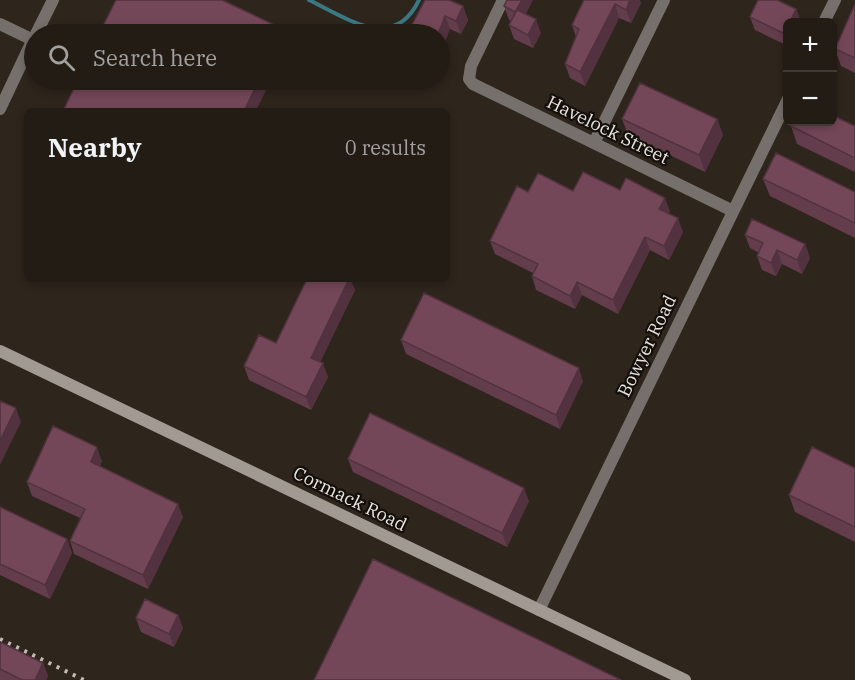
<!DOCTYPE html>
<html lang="en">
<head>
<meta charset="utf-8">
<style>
	:root { --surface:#221c15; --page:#2a251e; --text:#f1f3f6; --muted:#a2a1a0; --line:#3f3a34 }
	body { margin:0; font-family:"IBM Plex Serif",serif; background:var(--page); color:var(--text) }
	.controls { position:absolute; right:18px; top:18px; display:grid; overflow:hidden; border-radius:9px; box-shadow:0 3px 9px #0003 }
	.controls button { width:54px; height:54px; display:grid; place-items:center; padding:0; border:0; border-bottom:2px solid var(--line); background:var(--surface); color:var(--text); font:30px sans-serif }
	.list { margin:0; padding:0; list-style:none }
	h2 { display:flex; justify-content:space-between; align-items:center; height:78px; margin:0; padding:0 24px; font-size:26px }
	h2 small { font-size:20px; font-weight:400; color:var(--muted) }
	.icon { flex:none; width:33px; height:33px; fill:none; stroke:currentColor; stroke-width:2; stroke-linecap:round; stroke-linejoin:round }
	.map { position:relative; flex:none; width:855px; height:680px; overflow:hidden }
	.search { position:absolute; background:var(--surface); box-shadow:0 3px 9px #0003; left:24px; top:24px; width:426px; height:66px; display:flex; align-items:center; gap:15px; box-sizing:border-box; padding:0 21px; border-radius:33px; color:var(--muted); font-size:22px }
	.panel { position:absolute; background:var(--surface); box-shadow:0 3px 9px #0003; left:24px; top:108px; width:426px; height:174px; border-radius:9px }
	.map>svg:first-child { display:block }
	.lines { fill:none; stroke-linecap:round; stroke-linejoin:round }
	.stream { stroke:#3b7982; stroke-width:4 }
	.street { stroke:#75706b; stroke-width:12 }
	.secondary { stroke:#a19a92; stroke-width:12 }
	.rail { stroke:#c1bab4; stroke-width:4; stroke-dasharray:3 6; stroke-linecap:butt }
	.wall { fill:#643d4c }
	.shaded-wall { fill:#51323e }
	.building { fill:#744758; stroke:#51323e; stroke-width:1.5 }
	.labels { text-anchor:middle; stroke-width:4.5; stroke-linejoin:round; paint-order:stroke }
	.street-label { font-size:18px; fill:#e9e2dd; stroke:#130f0b }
</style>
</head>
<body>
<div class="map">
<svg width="855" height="680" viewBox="0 0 855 680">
	<rect width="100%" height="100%" fill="#2e251c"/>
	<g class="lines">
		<path class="stream" d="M309,0C346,18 394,53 419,0"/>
		<path class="street" d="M503,0L471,66L469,79L473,84L733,211
			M824,22L835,0
			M0,24L33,40
			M36,34L53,0
			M0,109L34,37
			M594,143L664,0
			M539,610L788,99"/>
		<path class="secondary" d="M0,351L685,680"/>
		<path class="rail" d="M0,639L84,680"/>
	</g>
	<path class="wall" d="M584,0L641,3L631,23L619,18L585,86L570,78L565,64L576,37L572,25Z
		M855,4V73L841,66L835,49Z
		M463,6L468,20L461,34L450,29L407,34Z
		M504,6L526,14L541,33L533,48L514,39L509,25L511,21L509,20Z
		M796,9L801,22H788V46L755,30L750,17Z
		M622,119H717L723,135L705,172L628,135Z
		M791,126H855V172L797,144Z
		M763,179L855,192V238L770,196Z
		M620,190L670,211L668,213L683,232L669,260L650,250L618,314L582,295L575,309L536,290L532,276L533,273L495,254L490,241L528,192Z
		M745,235L805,244L810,258L802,274L782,264L776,276L762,270L757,256L759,253L750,248Z
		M307,279H350L355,290L320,362L328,377L311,410L249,380L244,366L276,343Z
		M401,340L583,381L560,429L406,354Z
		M348,459L529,501L507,547L353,472Z
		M102,461L100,466L183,517L148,589L74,554L70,541L80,518L32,496L27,482Z
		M855,468V542L795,512L789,495Z
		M0,507L67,539L72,553L50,599L0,575Z
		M178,615L183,628L174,647L141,632L136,618Z
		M0,642L43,663L48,676L46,680H0Z"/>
	<path class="shaded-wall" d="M522,0H533L520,26L515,12Z
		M630,0H640L641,3L631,23L626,10Z
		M615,4L619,18L585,86L580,72Z
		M463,6L468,20L461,34L456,21Z
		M796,9L801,22H790Z
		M445,16L450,29L440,56V34H438Z
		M536,19L541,33L533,48L528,35Z
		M788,27V42L785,34Z
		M259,80H271L256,111H244Z
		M717,119L723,135L705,172L699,155Z
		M665,198L670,211L664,222L659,209Z
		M678,218L683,232L669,260L664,246Z
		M645,237L650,250L618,314L613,300Z
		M805,244L810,258L802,274L797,260Z
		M777,250L782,264L776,276L771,263Z
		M349,279H350L355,290L316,371L311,358Z
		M577,282L582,295L575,309L570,296Z
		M323,363L328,377L311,410L306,397Z
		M579,368L583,381L560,429L556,415Z
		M16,408L21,422L0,465V441Z
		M97,447L102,461L96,475L91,462Z
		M524,488L529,501L507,547L502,533Z
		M178,504L183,517L148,589L143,575Z
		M67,539L72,553L50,599L45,585Z
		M178,615L183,628L174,647L169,634Z
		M43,663L48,676L46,680H35Z"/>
	<path class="building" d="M116,0H222L283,29L280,34H99Z
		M425,0H449L463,6L456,21L445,16L438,34H407Z
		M507,0H522L515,12L504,6Z
		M584,0H630L626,10L615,4L580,72L565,64L579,29L572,25Z
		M758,0H777L796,9L790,22H788V27L785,34L750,17Z
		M855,4V58L835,49Z
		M517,10L536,19L528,35L509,25Z
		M78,80H259L244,111H67L64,109Z
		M640,83L717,119L699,155L622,119Z
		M832,115L855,126V158L791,126L793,122H832Z
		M776,153L855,192V223L763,179Z
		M583,172L620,190L626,178L665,198L659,209L678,218L664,246L645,237L613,300L577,282L570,296L532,276L538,264L490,241L517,186L528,192L538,173L573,191Z
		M752,219L805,244L797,260L777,250L771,263L757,256L763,243L745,235Z
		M307,279H349L311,358L323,363L306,397L244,366L259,335L276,343Z
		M424,293L579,368L556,415L401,340Z
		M0,401L16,408L0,441Z
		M370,413L524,488L502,533L348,459Z
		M53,426L97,447L91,462L178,504L143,575L70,541L85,509L27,482Z
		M812,447L855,468V527L789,495Z
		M0,507L67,539L45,585L0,564Z
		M373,559L621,680H314Z
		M145,599L178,615L169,634L136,618Z
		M0,642L43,663L35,680H22L0,669Z"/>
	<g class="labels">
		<g class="street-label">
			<text transform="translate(608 130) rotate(26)" y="6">Havelock Street</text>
			<text transform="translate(647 346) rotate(-64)" y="6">Bowyer Road</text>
			<text transform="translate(350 499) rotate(26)" y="6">Cormack Road</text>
		</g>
	</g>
</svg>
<div class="controls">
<button>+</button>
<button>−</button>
</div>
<div class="search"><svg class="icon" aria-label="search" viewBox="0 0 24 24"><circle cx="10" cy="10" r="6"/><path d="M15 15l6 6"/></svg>Search here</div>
<section class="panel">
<h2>Nearby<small>0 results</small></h2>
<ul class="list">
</ul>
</section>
</div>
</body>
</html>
